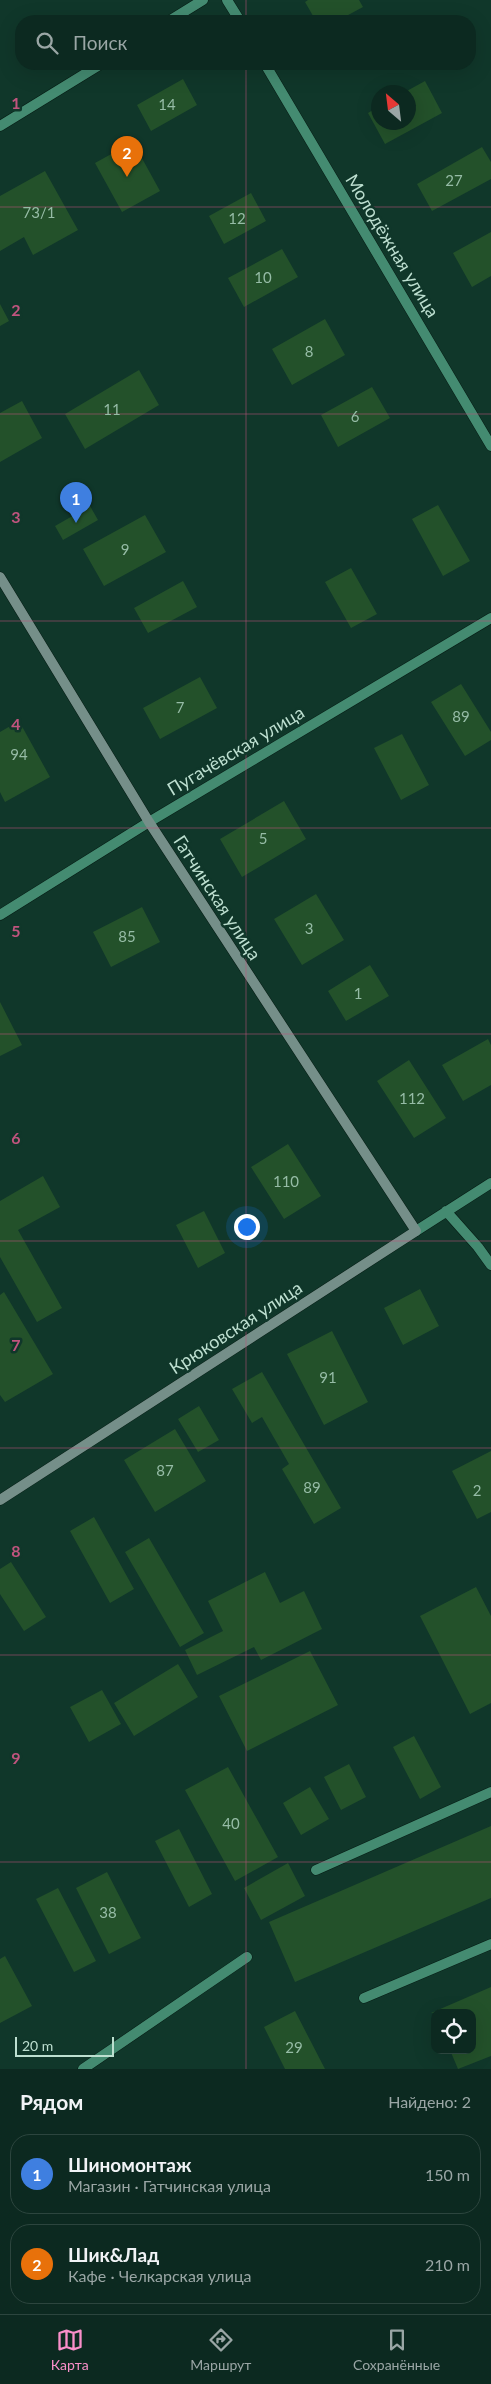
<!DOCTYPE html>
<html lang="ru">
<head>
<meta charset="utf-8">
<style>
	:root { --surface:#0c2920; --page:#153129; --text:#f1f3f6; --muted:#9aa6a5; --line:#2c453e; --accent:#f98fc9 }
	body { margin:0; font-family:Lato,sans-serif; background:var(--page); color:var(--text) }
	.controls { position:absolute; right:15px; bottom:15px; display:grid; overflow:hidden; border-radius:10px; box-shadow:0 5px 20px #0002 }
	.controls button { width:45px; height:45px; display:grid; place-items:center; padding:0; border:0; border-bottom:1px solid var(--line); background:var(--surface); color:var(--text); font:25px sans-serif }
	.compass { position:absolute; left:371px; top:85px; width:45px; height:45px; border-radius:50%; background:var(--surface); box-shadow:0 5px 20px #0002; rotate:332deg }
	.scale { position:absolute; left:15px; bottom:12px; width:99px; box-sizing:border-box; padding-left:5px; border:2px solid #bddfd0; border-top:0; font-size:14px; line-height:18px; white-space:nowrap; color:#bddfd0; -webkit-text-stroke:4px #10372a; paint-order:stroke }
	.you { position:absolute; left:246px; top:1226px; width:18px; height:18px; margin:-12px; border:4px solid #fff; border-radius:50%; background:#1a73e8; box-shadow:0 0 0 8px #1a73e833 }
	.badge { display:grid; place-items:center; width:32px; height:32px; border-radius:50%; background:var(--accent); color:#fff; font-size:16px; font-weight:700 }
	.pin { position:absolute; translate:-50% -41px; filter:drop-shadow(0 1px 2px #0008) }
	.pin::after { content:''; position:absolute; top:26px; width:18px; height:15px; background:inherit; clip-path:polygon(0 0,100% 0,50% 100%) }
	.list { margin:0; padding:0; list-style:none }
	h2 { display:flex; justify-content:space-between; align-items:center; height:65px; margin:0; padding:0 20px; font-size:21px }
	h2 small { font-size:16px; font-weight:400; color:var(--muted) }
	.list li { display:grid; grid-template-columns:32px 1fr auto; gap:15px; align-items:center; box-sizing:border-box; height:80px; margin:0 10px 10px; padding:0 10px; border:1px solid var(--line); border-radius:20px }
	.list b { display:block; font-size:19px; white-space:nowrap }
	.list p { margin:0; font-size:16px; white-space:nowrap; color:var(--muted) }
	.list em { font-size:16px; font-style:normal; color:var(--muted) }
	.icon { flex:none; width:28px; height:28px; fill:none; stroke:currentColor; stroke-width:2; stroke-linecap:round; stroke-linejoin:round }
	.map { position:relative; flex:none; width:491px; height:2069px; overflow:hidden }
	.search { position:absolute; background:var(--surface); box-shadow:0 5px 20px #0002; left:15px; right:15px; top:15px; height:55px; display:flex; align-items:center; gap:12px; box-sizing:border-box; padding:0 18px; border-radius:20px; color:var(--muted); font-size:19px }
	.sheet { height:245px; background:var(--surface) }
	nav { display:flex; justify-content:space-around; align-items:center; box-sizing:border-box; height:70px; border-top:1px solid var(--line); background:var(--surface); font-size:14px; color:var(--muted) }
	nav a { display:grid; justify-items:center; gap:2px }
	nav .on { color:var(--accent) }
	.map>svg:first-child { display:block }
	.building { fill:#23512a }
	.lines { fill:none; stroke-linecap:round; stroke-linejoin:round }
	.lane-casing { stroke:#061c14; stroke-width:11 }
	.street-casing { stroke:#061c14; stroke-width:11 }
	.secondary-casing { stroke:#061c14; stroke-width:11 }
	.lane { stroke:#448b71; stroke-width:10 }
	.street { stroke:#448b71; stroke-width:10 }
	.secondary { stroke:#758f89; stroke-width:10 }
	.grid { fill:none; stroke:#c0547e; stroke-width:1; stroke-opacity:0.55 }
	.labels { text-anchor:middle; stroke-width:5; stroke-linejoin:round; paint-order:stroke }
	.number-label { font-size:15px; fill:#96bca6 }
	.street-label { font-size:18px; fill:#bddfd0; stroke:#10372a }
	.grid-label { font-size:16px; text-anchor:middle; font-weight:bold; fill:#c0547e; stroke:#10372a; stroke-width:5; stroke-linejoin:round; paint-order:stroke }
</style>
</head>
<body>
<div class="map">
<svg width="491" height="2069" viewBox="0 0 491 2069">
	<rect width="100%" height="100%" fill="#10372a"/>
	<path class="building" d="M308,0H359L363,7L337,21H316L305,2Z
		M183,79L197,105L151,131L137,105Z
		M425,81L442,113L385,144L368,113L378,107V122H408V92H405Z
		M133,142L160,191L122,212L95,163Z
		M482,147L491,162V179L432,211L417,184Z
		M45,171L78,230L33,255L24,237L0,251V196Z
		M251,193L266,221L224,244L209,216Z
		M491,232V276L472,287L453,253Z
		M282,249L298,277L244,307L228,278Z
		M0,304L9,321L0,326Z
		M325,319L345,355L292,385L272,349Z
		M139,370L159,405L85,449L65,414Z
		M372,387L390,418L338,447L321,415Z
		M22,401L42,438L0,462V413Z
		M438,505L470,561L443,576L412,519Z
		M90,506L98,520L63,540L55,526Z
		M145,515L166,552L104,586L83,549Z
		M351,568L377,614L351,628L325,582Z
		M183,581L197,607L148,633L134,608Z
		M200,677L217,708L160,739L143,708Z
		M461,684L491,732V740L465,756L431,702Z
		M19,721L50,777L5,802L0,792V732Z
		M402,734L429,785L401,800L374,748Z
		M284,801L306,839L242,877L220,839Z
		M316,894L344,940L302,965L274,919Z
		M142,907L160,942L111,967L93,932Z
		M370,965L389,996L346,1021L328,991Z
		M0,1002L22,1045L0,1056Z
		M488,1039L491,1045V1085L463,1101L442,1065Z
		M409,1060L446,1118L414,1138L377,1081Z
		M288,1144L321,1196L284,1219L251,1167Z
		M43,1176L60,1207L18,1230L62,1308L37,1322L0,1257V1201Z
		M204,1211L225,1253L198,1268L176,1225Z
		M420,1289L439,1326L403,1345L384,1308Z
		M4,1292L53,1374L5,1402L0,1395V1295Z
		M332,1331L368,1402L324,1425L287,1354Z
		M262,1372L341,1508L314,1524L282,1469L289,1464L262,1417L252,1423L232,1389Z
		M199,1406L219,1440L198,1452L178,1419Z
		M175,1429L206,1481L155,1512L124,1460Z
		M491,1451V1512L477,1519L452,1471Z
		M94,1517L134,1589L110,1603L70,1531Z
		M149,1538L204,1633L180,1647L125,1552Z
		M11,1562L46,1617L24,1631L0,1594V1569Z
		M265,1572L280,1603L304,1591L322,1629L261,1660L254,1647L197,1675L185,1650L223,1631L208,1601Z
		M476,1587L491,1616V1703L470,1714L420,1616Z
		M310,1651L338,1705L247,1751L219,1696Z
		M178,1664L198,1697L134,1736L114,1703Z
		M102,1690L121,1724L89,1742L70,1707Z
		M414,1736L441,1787L420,1799L393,1747Z
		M349,1764L366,1797L341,1810L324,1777Z
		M228,1767L278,1857L235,1881L185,1790Z
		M310,1787L329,1819L301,1835L283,1803Z
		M491,1826V1898L295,1982L269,1922Z
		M179,1829L212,1894L189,1907L155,1841Z
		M288,1863L305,1896L261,1920L244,1888Z
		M107,1872L141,1938L109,1954L76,1888Z
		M58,1888L96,1961L74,1972L36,1899Z
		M5,1956L32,2006L0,2023V1959Z
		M491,1987V2056L458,2069L450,2050H472V2013H431Z
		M295,2011L325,2069H285L264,2027Z"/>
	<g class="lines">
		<defs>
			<path id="lane" d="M316,1870L491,1792
				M364,1998L491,1944
				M83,2069L247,1957"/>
			<path id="street" d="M227,0L240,21
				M169,21L203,0
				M265,64L491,446
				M0,126L101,64
				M0,915L149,822L491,618
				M446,1211L478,1247L491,1265
				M416,1231L491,1183"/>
			<path id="secondary" d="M0,577L149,822L416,1231L0,1500"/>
		</defs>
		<use href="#lane" class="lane-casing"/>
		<use href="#street" class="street-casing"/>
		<use href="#secondary" class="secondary-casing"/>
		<use href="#lane" class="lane"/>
		<use href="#street" class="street"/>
		<use href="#secondary" class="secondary"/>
	</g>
	<path class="grid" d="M246,0V21M246,64V2069M0,207H491M0,414H491M0,621H491M0,828H491M0,1034H491M0,1241H491M0,1448H491M0,1655H491M0,1862H491"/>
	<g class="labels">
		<g class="number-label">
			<text x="167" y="110">14</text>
			<text x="454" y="186">27</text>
			<text x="39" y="218">73/1</text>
			<text x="237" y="224">12</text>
			<text x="263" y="283">10</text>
			<text x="309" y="357">8</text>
			<text x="112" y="415">11</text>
			<text x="355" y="422">6</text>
			<text x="125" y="555">9</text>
			<text x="180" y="713">7</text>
			<text x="461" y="722">89</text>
			<text x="19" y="760">94</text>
			<text x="263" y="844">5</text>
			<text x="309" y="934">3</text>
			<text x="127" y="942">85</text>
			<text x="358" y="999">1</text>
			<text x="412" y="1104">112</text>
			<text x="286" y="1187">110</text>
			<text x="328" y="1383">91</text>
			<text x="165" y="1476">87</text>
			<text x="312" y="1493">89</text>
			<text x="477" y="1496">2</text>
			<text x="231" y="1829">40</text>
			<text x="108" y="1918">38</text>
			<text x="294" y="2053">29</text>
		</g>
		<g class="street-label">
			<text transform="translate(392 246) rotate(59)" y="6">Молодёжная улица</text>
			<text transform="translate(236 751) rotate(-31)" y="6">Пугачёвская улица</text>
			<text transform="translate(217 898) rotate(57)" y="6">Гатчинская улица</text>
			<text transform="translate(236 1328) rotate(-33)" y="6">Крюковская улица</text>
		</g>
	</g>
	<g class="grid-label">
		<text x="16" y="109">1</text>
		<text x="16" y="316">2</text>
		<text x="16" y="523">3</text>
		<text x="16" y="730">4</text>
		<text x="16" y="937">5</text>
		<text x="16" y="1144">6</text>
		<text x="16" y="1351">7</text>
		<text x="16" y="1557">8</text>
		<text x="16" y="1764">9</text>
	</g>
</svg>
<div class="controls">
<button><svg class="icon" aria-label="locate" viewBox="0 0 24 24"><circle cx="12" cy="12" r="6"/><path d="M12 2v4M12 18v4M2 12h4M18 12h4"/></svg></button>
</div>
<svg class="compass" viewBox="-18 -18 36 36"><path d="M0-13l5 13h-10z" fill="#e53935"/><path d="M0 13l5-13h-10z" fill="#9aa6a5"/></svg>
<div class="scale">20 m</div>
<div class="you"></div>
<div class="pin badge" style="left:76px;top:523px;background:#3f7fe0">1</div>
<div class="pin badge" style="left:127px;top:177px;background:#e8710a">2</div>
<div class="search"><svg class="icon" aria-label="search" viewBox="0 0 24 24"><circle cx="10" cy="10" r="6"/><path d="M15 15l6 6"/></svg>Поиск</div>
</div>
<section class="sheet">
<h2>Рядом<small>Найдено: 2</small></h2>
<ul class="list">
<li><span class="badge" style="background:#3f7fe0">1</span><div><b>Шиномонтаж</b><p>Магазин · Гатчинская улица</p></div><em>150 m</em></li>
<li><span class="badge" style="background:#e8710a">2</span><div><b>Шик&amp;Лад</b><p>Кафе · Челкарская улица</p></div><em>210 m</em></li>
</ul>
</section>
<nav>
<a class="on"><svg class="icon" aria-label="map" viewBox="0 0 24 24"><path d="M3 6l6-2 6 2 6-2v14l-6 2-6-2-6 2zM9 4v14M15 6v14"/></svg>Карта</a>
<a><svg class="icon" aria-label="directions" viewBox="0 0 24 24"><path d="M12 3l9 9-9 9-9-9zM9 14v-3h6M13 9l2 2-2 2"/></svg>Маршрут</a>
<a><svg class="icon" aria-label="saved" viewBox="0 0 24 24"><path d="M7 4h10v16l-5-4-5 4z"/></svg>Сохранённые</a>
</nav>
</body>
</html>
